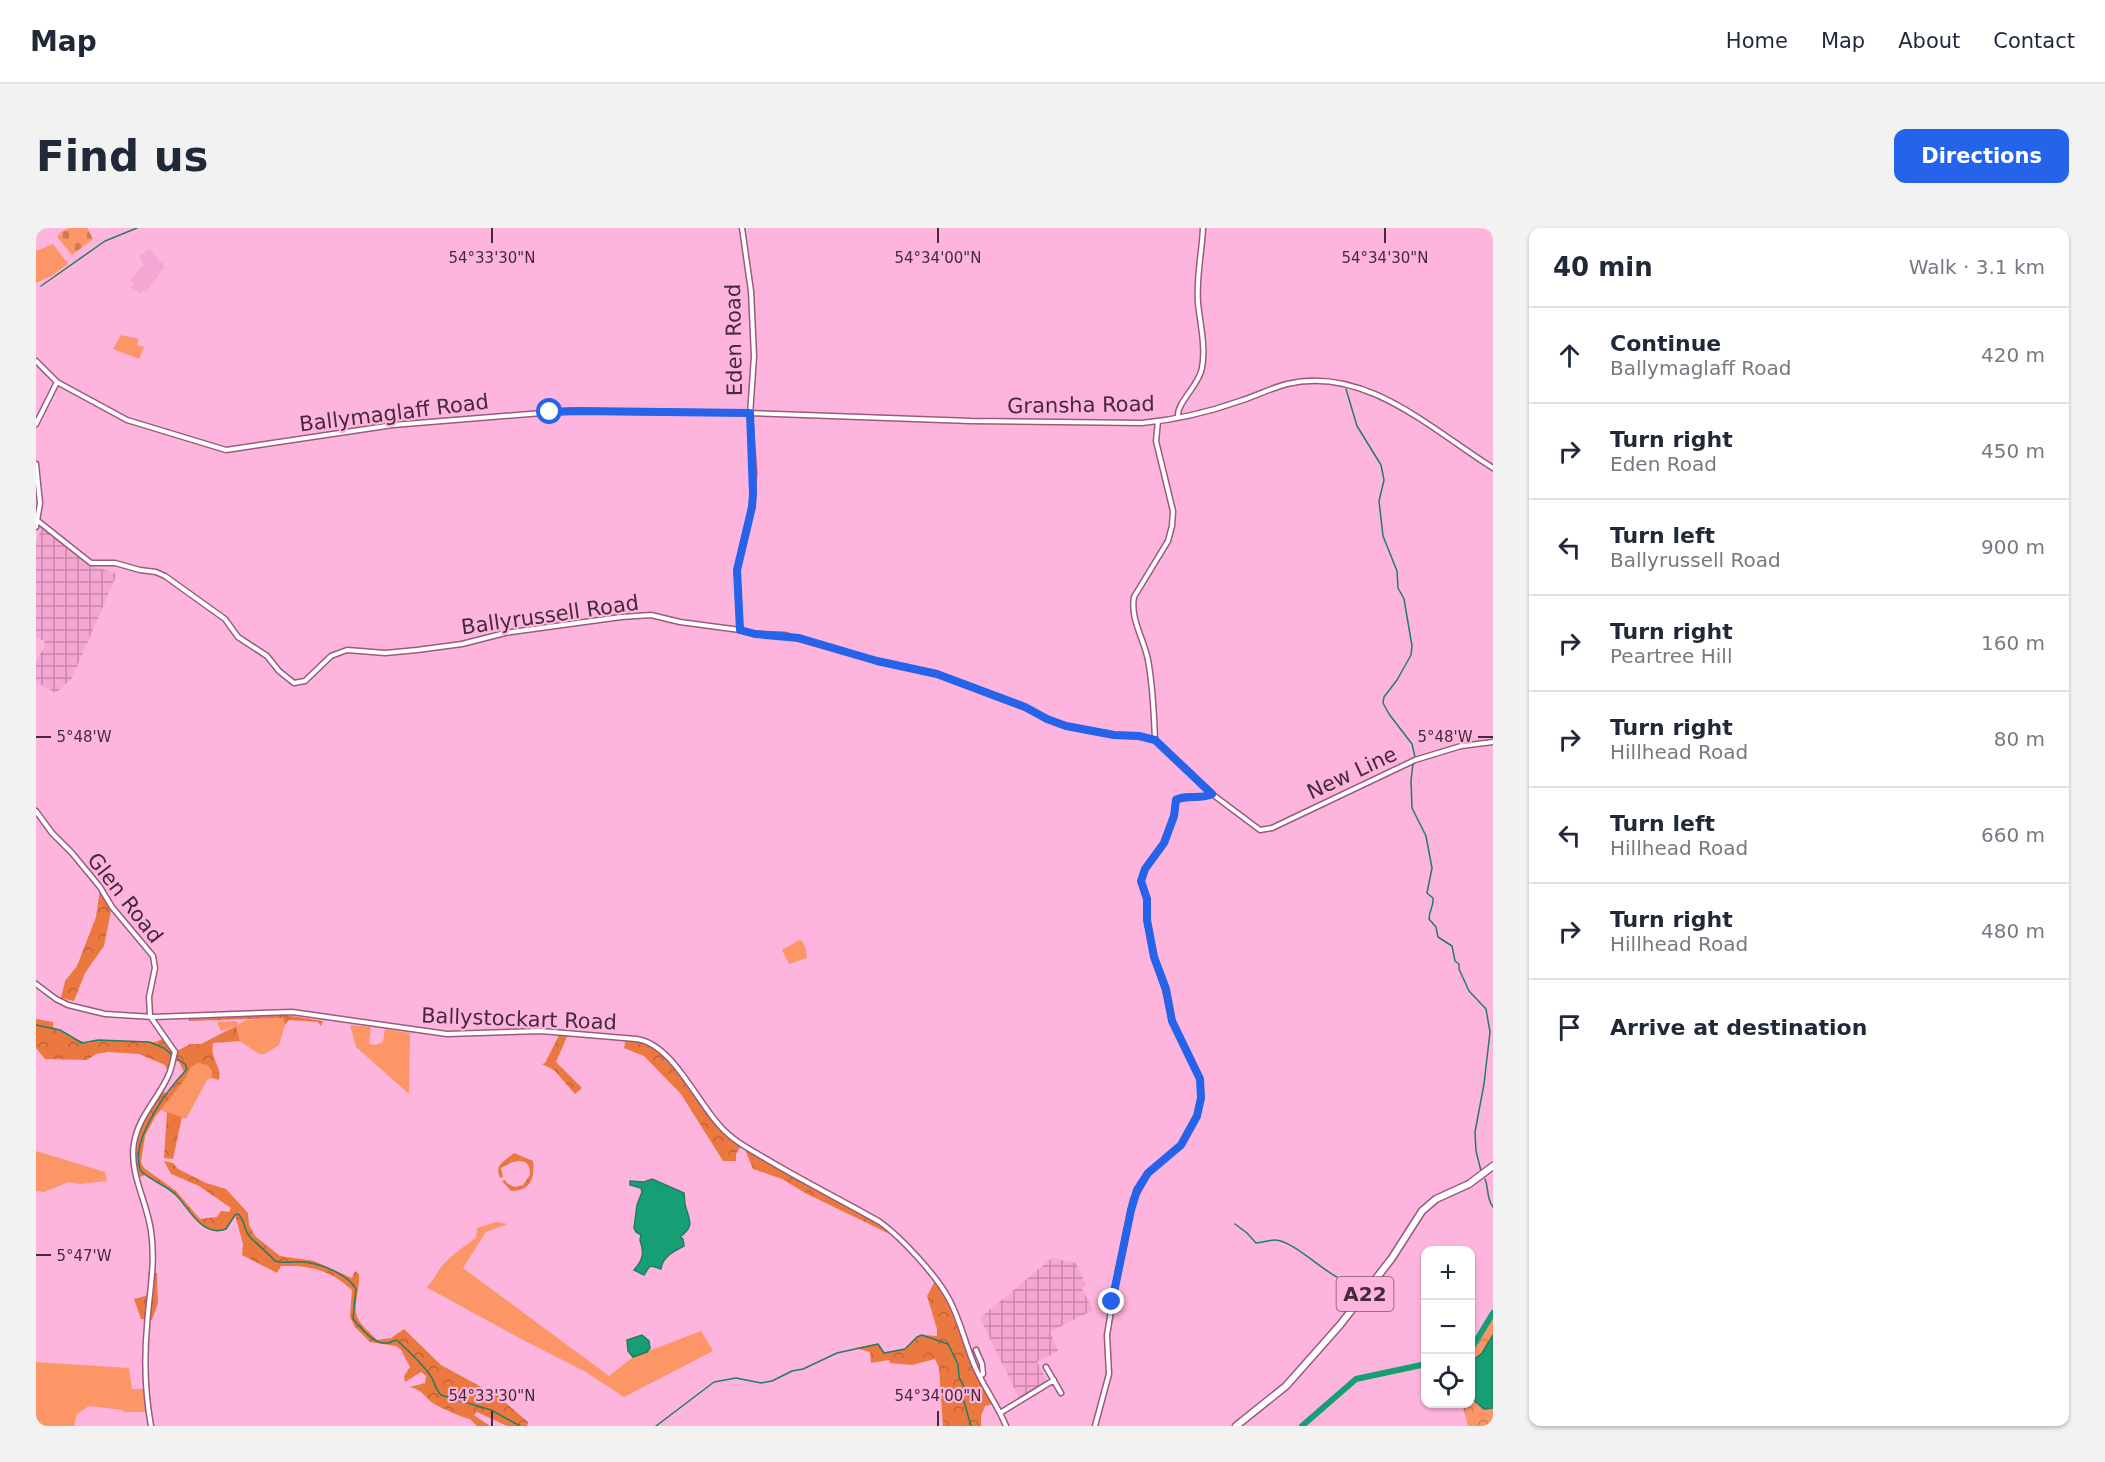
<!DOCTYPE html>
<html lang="en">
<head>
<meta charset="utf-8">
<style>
	:root { --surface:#fff; --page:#f2f2f3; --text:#1f2937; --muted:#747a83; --line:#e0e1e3; --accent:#2563eb }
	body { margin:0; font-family:"DejaVu Sans",sans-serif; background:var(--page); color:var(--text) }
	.controls { position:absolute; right:18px; bottom:18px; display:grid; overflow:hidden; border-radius:12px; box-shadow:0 2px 4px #0004 }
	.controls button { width:54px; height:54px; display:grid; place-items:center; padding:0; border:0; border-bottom:2px solid var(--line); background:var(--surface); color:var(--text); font:30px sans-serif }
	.stop { position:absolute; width:18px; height:18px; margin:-14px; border:4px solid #2563eb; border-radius:50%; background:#fff }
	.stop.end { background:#2563eb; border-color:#fff; box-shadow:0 2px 6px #0008 }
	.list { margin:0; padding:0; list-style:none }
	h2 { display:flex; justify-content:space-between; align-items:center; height:78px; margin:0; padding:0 24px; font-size:26px }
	h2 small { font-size:20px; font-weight:400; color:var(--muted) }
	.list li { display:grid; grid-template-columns:39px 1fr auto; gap:18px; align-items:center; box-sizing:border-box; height:96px; padding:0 24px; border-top:2px solid var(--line) }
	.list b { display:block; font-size:22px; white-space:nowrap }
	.list p { margin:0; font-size:20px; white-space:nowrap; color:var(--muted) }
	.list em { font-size:20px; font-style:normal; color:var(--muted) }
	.icon { flex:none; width:33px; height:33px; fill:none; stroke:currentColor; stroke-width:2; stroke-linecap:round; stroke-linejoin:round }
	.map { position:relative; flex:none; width:1457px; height:1198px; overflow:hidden; border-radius:12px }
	header { display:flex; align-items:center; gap:36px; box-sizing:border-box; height:84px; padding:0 30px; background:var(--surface); border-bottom:2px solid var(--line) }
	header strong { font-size:28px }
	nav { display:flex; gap:33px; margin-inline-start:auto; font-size:21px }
	.intro { display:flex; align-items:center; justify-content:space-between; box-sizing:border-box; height:144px; padding:0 36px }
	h1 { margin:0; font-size:42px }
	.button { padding:15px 27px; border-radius:12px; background:var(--accent); color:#fff; font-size:21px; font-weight:700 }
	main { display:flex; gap:36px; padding:0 36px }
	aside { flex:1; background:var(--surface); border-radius:12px; box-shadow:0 2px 4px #0004 }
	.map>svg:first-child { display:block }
	.built { fill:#f5a6d2 }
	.industrial { fill:url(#industrial-grid) }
	.grass { fill:#fc9667 }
	.forest { fill:url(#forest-crowns) }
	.cemetery { fill:url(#cemetery-stones) }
	.park { fill:url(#park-crowns) }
	.water { fill:#169f74; stroke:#247c63; stroke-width:1.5 }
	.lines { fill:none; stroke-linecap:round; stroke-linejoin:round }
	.stream { stroke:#247c63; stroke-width:1.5 }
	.river { stroke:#169f74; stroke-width:6 }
	.minor-casing { stroke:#9a5a7f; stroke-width:7 }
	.highway-casing { stroke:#9a5a7f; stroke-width:9 }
	.minor { stroke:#fff; stroke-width:4 }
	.highway { stroke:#fff; stroke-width:6 }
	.route { stroke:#2563eb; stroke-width:8 }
	.ticks { fill:none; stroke:#462a3a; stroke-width:2 }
	.labels { text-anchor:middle; stroke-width:4.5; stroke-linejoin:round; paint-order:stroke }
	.shield { fill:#feb5dd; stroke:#7d546b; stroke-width:1.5 }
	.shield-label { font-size:20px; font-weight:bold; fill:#462a3a }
	.street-label { font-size:21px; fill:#462a3a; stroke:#feb5dd }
	.ticks-label { font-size:15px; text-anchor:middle; fill:#462a3a; stroke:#feb5dd; stroke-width:4.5; stroke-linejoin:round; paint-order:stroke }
</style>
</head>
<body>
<header>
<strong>Map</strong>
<nav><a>Home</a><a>Map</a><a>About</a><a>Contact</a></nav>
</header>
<div class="intro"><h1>Find us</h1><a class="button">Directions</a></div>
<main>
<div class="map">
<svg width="1457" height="1198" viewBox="0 0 1457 1198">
	<defs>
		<pattern id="industrial-grid" width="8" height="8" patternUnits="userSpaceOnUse" patternTransform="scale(1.5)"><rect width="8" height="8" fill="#f5a6d2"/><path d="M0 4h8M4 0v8" fill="none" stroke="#c887ab"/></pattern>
		<pattern id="forest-crowns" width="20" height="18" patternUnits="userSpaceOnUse" patternTransform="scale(1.5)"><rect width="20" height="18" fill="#ea783f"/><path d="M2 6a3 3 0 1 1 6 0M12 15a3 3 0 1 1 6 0" fill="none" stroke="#bf6336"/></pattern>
		<pattern id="cemetery-stones" width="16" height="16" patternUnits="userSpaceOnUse" patternTransform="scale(1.5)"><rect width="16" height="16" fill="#fc9667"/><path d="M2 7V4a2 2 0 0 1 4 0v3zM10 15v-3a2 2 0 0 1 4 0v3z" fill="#ce7b56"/></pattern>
		<pattern id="park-crowns" width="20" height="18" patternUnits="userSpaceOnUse" patternTransform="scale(1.5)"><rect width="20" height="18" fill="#fc9667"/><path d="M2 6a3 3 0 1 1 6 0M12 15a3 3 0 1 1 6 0" fill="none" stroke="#ce7b56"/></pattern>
	</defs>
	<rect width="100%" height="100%" fill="#feb5dd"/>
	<path class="built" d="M114,21L124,34L127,35L129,41L127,40L110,64L107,63L105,66L95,59L98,56L94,52L108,37L103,28Z"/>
	<path class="industrial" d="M6,300L50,335L81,346L36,450L20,465L0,454V433L9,418L8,413L0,409V313Z
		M1016,1030L1040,1035L1050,1057L1046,1060L1057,1082L1014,1104L1022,1123L1001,1134L1011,1153L983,1170L944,1090Z"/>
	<path class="grass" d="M17,16L32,36L17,47L0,55V23Z
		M85,107L103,111L101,117L108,119L103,131L77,121Z
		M763,712L766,713L770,721L771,730L753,736L746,722Z
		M248,790L249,797L243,817L229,826H223L204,813L200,798L185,803L181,794L200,793L202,797L210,792Z
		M314,797L335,799L333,816L339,817L347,814L349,801L374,805L373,866L320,819Z
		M163,835L171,837L176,843V850L171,852L150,891L124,882L150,850L155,839Z
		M0,923L69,944L71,953L43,956L33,954L8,964L0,963Z
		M460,994L472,996L450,1004L427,1040L573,1148L597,1129L665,1103L677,1123L588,1169L548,1143L491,1114L390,1059C397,1054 400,1046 405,1039C415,1027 427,1019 440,1010L441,1000Z
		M0,1134L93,1140L96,1161H107L110,1184H87V1182L53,1178L41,1186L38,1198H0Z"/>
	<path class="forest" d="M64,661L75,683L68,718L49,745L38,773L25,770L29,753L41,738L60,689Z
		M249,787L287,793L285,798L282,794L253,792L249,797L247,790L153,793V791Z
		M0,791L17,794V799L36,810L51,815L62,812L120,814L126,811L136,825L132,844L129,837L103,826L72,824L60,826L51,832L9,831L0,820Z
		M200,798L204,813L177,815C174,833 186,837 183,852L176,850V843L171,837L163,835L155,839L150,850L119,889L109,908L105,934L108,940L140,963L164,991L181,989L185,983L193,984L195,980L163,958L135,946L128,933L137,935L142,941L170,955L190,961L212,985L213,997L219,1008L244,1028L278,1033L316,1050L319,1043L323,1046C324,1059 318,1076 320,1085C322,1096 334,1104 341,1112L355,1110L368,1101L405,1137L462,1168L492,1194L491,1198H471L441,1184L438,1187L454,1198H441L434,1191C428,1190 399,1178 394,1173C387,1166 385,1162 374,1159L389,1155L390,1148L385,1144L369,1154L368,1148L374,1139L365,1122L360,1118L334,1114L319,1099L314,1089L316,1062C294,1042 275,1037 245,1038L241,1045L206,1027L207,1016L199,987L190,1001C165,1010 153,978 138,965C130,958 119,953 109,947L104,949C93,918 108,889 125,864L132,865L148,844L143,834L138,832L141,823L154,816H165Z
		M522,804H533L520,834L546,860L539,866L518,842L506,836L509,835L522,809Z
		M590,810L615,816L643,840L676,891L691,908L705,918L700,926V933H687L645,866L608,828L588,820Z
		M131,884L146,889L137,931L128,930Z
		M711,921L844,996L858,1008L771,966L746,951L717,941L710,924Z
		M478,925L497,933C499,950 495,963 475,963L466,953L469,952L472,956L479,959L487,957L494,947C495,927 477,932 465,940L467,949L464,950C458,936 468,934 478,925Z
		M112,1045H121L122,1075L116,1092L105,1091L98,1071L113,1067Z
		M899,1053L913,1077L941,1150L957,1176L949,1178L945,1188V1198H907L903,1140L899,1131L876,1137L854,1135L853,1132L835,1135L834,1124L819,1120L840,1116H842L848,1125L869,1121L881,1109L886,1107L901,1108V1101L891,1068Z"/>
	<path class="cemetery" d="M33,0H51L57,11L36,27L21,9L25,4Z"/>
	<path class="park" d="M1457,1090V1198H1432L1426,1176H1434L1435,1128Z"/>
	<path class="water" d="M616,951L648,965C649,970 648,975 650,980C655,995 657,999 644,1009L647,1011L648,1018C638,1023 626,1029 625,1041L616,1038L613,1039L608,1047L598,1042C608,1031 608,1024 604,1012L605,1007L600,1004L598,1000L601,977L606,964L605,960L594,957V953L608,954Z
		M606,1107L613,1113L614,1120L611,1124L597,1129L592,1123L591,1112Z
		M1457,1107V1180L1448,1181L1435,1170V1134L1446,1125Z"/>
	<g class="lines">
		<path class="stream" d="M5,58L69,13L101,0
			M1310,161L1321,198L1345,237L1348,252L1343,273L1347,308L1361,343L1362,360L1368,371L1376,418L1375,427L1361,452L1348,469L1347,475L1353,486L1376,516L1379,529
			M1377,536L1375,552L1376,580L1390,608L1396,640L1391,665L1397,670C1398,679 1393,682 1393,691L1400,699L1402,709L1416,718L1419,733L1423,736V741L1433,763L1450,781L1454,804L1448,856L1439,904L1440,923L1445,943
			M0,797L24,802L46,815L62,812L113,814L128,820L136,827
			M140,830L149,836L151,841C132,861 92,914 105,943C115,953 130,957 140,967C153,980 166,1010 190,1001L199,987L202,986C210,992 207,1003 215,1010C223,1018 232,1025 239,1033C249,1036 259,1033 269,1034C285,1036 312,1046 320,1061L317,1091C324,1099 338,1117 351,1115C354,1115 357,1113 360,1112L363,1114C374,1125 388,1137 396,1150C399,1157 400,1162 405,1167L455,1182L484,1198
			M1449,951C1453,961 1450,969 1457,979
			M1199,996L1211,1005L1220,1015C1226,1015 1232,1012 1239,1012C1255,1012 1285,1041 1301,1049
			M620,1198L678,1154L700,1150L725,1155L736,1153L756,1143L767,1141L801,1125L842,1116L848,1125L869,1121L881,1109L886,1107L912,1116L922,1136L923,1149L928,1159L927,1170L935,1198"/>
		<path class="river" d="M1434,1123L1457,1085
			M1266,1198L1320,1151L1390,1136"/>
		<defs>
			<path id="minor" d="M0,133L21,154L91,192L190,222L357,197L531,183L714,185L935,193L1106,195C1138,192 1173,184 1204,173C1220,168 1235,160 1251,156C1329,137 1396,202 1457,240
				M1142,189C1140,175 1163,158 1166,140C1170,118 1164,96 1162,75C1160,49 1166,24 1167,0
				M0,196L21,154
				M0,236L4,275L0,299
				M2,293L55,335H79L104,342L120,344L129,348L189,391L202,409L231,428L243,443L258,455L269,453L295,428L311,422L349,425L381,422L426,416L469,405L585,389L615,387L644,394L704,402L719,406L749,407L841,433L901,446L989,479L1011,491L1030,498L1078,507L1103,508L1119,512L1176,566L1224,602L1236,600L1379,532L1425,518L1457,514
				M704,402L701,342L716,279L718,244L714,187L718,128L715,63L706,0
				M1119,512C1118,486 1117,458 1112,432C1108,411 1094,391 1098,369L1132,313L1136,298L1137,283L1120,213L1122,193
				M0,583L16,605L36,625L64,659L76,679L117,728L119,740L113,769L114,788L139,824C137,831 136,839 133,846C123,870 103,887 98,915C93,946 111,973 115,1003C120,1037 113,1065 111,1098C108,1132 109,1165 115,1198
				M0,756L20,771L32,777L69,786L117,789L256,784L411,806L505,803L600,811C636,815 661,874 684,898C697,913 715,922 732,932C769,954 807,973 844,994C866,1010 902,1049 914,1073C925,1094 930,1119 940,1141C949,1161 962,1178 970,1198
				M940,1122L946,1136L947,1146L944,1148
				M1010,1139L1025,1165
				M964,1185L1018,1152
				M1059,1198L1073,1146L1071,1107L1079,1059L1097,972L1112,945L1145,917L1161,888L1165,870L1164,851L1136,793L1129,761L1118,729L1111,692V671L1105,653L1109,641L1128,615L1138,588L1140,571C1151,566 1165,572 1176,566"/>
			<path id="highway" d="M1200,1198L1250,1158L1304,1097L1356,1030L1386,983L1400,971L1433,956L1457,938"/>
		</defs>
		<use href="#minor" class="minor-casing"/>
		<use href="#highway" class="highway-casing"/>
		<use href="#minor" class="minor"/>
		<use href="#highway" class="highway"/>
	</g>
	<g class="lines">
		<path class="route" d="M514,184L543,183L714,185L717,266L716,279L701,342L704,402L719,406L763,410L841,433L901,446L989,479L1011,491L1030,498L1078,507L1103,508L1119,512L1176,566C1165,572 1151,566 1140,572L1138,588L1128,615L1109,641L1105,653L1111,671V692L1118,729L1130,761L1136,793L1164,851L1165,870L1161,888L1145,917L1112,945L1101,962L1095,982L1076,1074"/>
	</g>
	<path class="ticks" d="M456,0V15M902,0V15M1349,0V15M0,509H15M1442,509H1457M0,1027H15M456,1183V1198M902,1183V1198"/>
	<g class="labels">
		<rect class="shield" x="1300.5" y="1049" width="57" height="34" rx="4.5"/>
		<g class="shield-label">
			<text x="1329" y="1073">A22</text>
		</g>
		<g class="street-label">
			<text transform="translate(698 112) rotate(-91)" y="7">Eden Road</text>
			<text transform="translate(1045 177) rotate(-1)" y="7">Gransha Road</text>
			<text transform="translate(358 185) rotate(-7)" y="7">Ballymaglaff Road</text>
			<text transform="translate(514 387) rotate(-8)" y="7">Ballyrussell Road</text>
			<text transform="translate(1316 545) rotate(-25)" y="7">New Line</text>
			<text transform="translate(89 670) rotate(52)" y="7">Glen Road</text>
			<text transform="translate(483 791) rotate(2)" y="7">Ballystockart Road</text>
		</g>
	</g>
	<g class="ticks-label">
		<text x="456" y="35">54°33'30"N</text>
		<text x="902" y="35">54°34'00"N</text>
		<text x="1349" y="35">54°34'30"N</text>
		<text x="1409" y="514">5°48'W</text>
		<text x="48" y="514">5°48'W</text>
		<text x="48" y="1033">5°47'W</text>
		<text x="456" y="1173">54°33'30"N</text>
		<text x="902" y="1173">54°34'00"N</text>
	</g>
</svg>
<div class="controls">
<button>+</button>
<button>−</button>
<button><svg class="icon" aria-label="locate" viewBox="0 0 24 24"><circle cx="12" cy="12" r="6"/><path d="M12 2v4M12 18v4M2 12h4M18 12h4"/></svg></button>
</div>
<div class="stop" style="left:514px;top:184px"></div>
<div class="stop end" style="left:1076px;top:1074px"></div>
</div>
<aside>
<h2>40 min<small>Walk · 3.1 km</small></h2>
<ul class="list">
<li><svg class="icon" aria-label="ahead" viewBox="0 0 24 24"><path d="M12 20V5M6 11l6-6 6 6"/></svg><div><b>Continue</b><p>Ballymaglaff Road</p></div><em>420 m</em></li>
<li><svg class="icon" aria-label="right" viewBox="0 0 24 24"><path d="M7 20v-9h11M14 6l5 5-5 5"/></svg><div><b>Turn right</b><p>Eden Road</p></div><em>450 m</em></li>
<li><svg class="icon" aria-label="left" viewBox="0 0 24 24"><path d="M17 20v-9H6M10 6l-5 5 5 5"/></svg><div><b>Turn left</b><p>Ballyrussell Road</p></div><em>900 m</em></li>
<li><svg class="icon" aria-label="right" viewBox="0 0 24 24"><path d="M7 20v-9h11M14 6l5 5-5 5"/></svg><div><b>Turn right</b><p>Peartree Hill</p></div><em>160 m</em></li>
<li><svg class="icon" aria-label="right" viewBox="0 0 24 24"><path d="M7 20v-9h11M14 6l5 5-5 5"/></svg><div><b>Turn right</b><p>Hillhead Road</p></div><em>80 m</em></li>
<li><svg class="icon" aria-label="left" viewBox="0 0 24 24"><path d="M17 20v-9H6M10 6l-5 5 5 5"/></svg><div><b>Turn left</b><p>Hillhead Road</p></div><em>660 m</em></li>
<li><svg class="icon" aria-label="right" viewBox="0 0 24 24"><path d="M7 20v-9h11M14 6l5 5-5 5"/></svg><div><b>Turn right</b><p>Hillhead Road</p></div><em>480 m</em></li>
<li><svg class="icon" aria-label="arrive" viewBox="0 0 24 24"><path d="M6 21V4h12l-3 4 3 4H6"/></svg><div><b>Arrive at destination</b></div></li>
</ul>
</aside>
</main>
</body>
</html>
